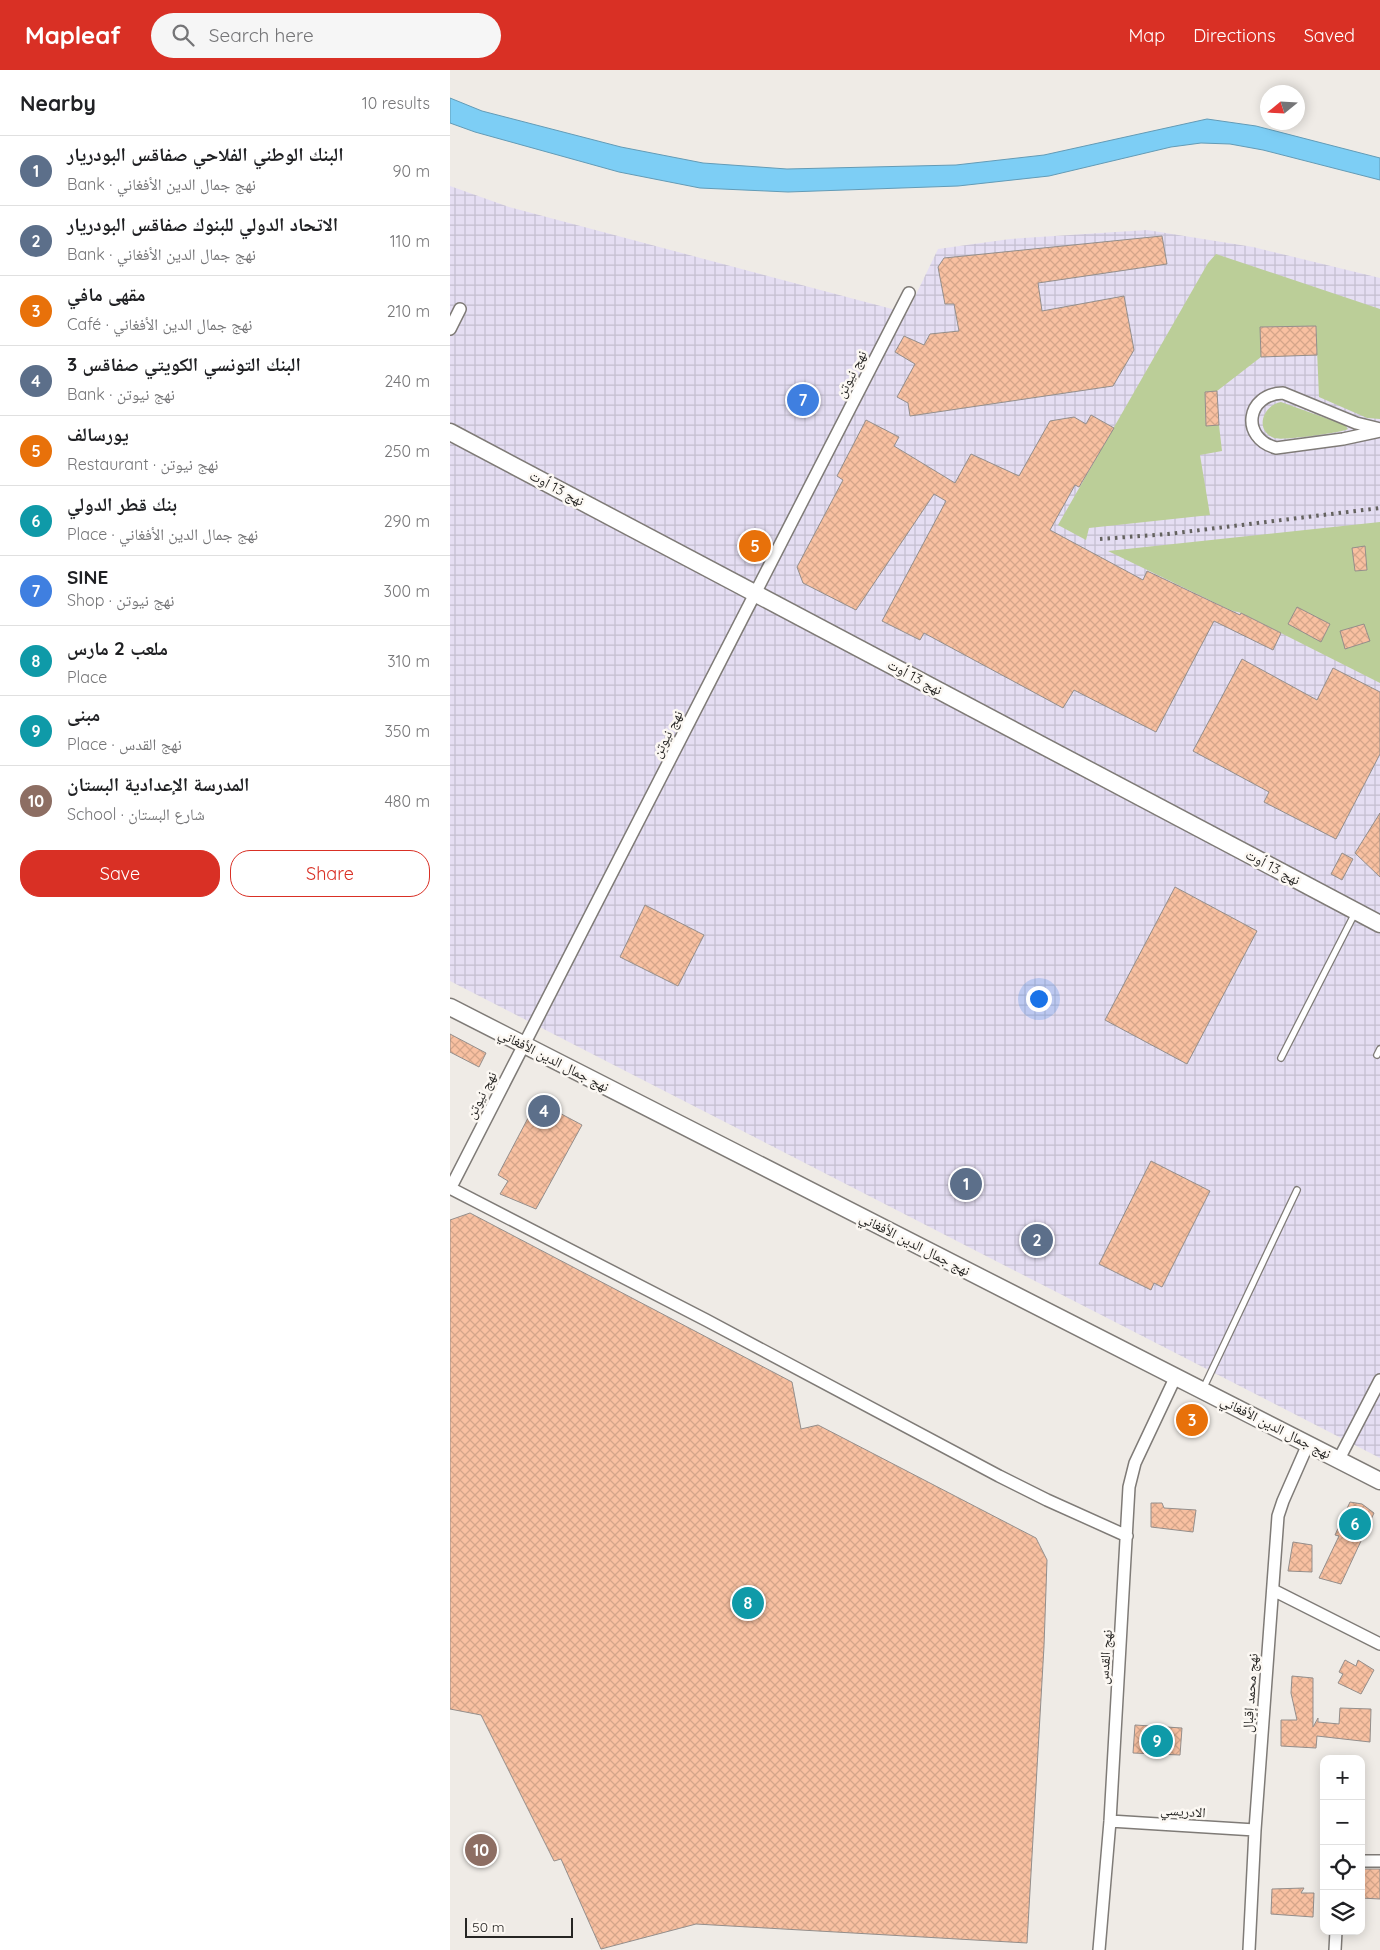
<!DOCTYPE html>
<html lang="en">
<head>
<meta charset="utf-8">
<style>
	:root { --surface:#fff; --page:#f6f6f6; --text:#202124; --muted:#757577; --line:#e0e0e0; --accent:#d93025 }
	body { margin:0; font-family:Quicksand,"Noto Naskh Arabic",sans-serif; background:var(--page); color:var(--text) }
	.controls { position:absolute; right:15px; bottom:15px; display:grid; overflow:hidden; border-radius:10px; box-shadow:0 2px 12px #0003 }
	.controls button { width:45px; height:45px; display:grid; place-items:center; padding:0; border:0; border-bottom:1px solid var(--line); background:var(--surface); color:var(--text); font:25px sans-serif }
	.compass { position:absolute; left:810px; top:15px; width:45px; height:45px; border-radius:50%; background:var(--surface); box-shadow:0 2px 12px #0003; rotate:252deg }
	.scale { position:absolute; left:15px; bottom:12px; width:108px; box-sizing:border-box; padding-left:5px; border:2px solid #262523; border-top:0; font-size:14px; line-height:18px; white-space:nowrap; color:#262523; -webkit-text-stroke:4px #fcf8f3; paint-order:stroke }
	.you { position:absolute; left:588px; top:928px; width:18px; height:18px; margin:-12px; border:4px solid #fff; border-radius:50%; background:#1a73e8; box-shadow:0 0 0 8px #1a73e833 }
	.badge { display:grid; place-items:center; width:32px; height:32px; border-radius:50%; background:var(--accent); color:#fff; font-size:16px; font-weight:700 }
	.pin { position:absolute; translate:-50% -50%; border:2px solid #fff; box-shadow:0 1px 5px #0006 }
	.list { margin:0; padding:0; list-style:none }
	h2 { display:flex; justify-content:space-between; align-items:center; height:65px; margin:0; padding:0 20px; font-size:21px }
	h2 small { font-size:16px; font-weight:400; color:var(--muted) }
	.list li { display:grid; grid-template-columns:32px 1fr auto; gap:15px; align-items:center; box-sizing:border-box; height:70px; padding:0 20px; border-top:1px solid var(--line) }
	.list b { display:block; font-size:19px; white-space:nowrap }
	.list p { margin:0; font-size:16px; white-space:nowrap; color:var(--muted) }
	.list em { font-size:16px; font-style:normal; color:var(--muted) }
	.actions { display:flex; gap:10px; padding:15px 20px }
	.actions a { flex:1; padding:11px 0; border:1px solid var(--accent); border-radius:20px; text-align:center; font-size:18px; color:var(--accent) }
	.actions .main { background:var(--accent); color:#fff }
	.icon { flex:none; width:28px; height:28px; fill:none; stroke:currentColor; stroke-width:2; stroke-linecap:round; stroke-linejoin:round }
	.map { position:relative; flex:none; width:930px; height:1880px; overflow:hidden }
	header { display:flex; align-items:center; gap:30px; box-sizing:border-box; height:70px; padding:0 25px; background:var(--accent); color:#fff }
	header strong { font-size:24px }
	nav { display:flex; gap:28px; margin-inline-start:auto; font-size:18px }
	.search { width:350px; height:45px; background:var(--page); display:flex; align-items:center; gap:12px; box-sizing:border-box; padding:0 18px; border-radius:28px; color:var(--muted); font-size:19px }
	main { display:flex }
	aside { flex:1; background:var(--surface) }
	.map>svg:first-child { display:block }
	.industrial { fill:url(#industrial-grid) }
	.grass { fill:#bbce98 }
	.water { fill:#7dcef5; stroke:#639bb6 }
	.building { fill:url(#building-cross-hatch); stroke:#948e8b }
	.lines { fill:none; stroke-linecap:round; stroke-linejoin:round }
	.service-casing { stroke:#7f7b77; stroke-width:8 }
	.minor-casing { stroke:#7f7b77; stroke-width:14 }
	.secondary-casing { stroke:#7f7b77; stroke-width:19 }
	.service { stroke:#fff; stroke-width:5.5 }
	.minor { stroke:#fff; stroke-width:11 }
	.secondary { stroke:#fff; stroke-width:16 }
	.rail { stroke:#64625f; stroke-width:4; stroke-dasharray:2.5 5; stroke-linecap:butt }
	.labels { text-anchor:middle; stroke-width:5; stroke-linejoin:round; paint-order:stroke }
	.street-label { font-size:14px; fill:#262523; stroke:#fcf8f3 }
</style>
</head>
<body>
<header>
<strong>Mapleaf</strong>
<div class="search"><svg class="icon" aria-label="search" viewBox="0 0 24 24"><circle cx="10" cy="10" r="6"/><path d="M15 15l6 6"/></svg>Search here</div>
<nav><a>Map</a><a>Directions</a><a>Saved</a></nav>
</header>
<main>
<aside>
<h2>Nearby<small>10 results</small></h2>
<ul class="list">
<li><span class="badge" style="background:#5c6f8a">1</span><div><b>البنك الوطني الفلاحي صفاقس البودريار</b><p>Bank · نهج جمال الدين الأفغاني</p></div><em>90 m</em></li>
<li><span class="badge" style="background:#5c6f8a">2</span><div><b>الاتحاد الدولي للبنوك صفاقس البودريار</b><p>Bank · نهج جمال الدين الأفغاني</p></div><em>110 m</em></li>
<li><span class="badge" style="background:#e8710a">3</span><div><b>مقهى مافي</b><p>Café · نهج جمال الدين الأفغاني</p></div><em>210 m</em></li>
<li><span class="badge" style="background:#5c6f8a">4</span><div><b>البنك التونسي الكويتي صفاقس 3</b><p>Bank · نهج نيوتن</p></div><em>240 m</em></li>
<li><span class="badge" style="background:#e8710a">5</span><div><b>يورسالف</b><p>Restaurant · نهج نيوتن</p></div><em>250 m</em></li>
<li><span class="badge" style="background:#0f9aa8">6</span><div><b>بنك قطر الدولي</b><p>Place · نهج جمال الدين الأفغاني</p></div><em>290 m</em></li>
<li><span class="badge" style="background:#3f7fe0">7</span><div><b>SINE</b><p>Shop · نهج نيوتن</p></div><em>300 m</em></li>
<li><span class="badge" style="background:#0f9aa8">8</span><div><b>ملعب 2 مارس</b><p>Place</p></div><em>310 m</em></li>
<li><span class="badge" style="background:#0f9aa8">9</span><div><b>مبنى</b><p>Place · نهج القدس</p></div><em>350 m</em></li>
<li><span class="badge" style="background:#8d6e63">10</span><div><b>المدرسة الإعدادية البستان</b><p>School · شارع البستان</p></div><em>480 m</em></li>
</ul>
<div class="actions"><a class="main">Save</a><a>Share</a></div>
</aside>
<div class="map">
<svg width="930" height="1880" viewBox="0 0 930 1880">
	<defs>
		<pattern id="industrial-grid" width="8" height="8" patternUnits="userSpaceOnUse" patternTransform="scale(1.25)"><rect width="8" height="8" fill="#e5def3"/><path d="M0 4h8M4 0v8" fill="none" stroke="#c4bed0"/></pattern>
		<pattern id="building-cross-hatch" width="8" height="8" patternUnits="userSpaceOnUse" patternTransform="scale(1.25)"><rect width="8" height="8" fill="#f8c0a1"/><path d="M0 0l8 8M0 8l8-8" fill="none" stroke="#d4a58a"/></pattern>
	</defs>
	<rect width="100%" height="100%" fill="#efebe6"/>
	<path class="industrial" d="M0,116L59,137L457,243L488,179L560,169L697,160L803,177L930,208V1388L0,911Z"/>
	<path class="grass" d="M766,184L930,239V349L917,348L869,327L866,256L811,257V287L767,321L755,322L756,355H769L772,381L750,385L760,445L639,458L636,470L608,455L758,193Z
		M831,332L895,355L898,359C890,363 832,371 824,368C804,360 813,335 831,332Z
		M930,452V613L791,543L780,540L658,481Z"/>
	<path class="water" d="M0,28L32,41L171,77L253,93L337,99L506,95L594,85L757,49L806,56L930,88V110L813,80L780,74L751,73L721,77L599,106L508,116L338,122L250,118L169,102L25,62L0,53Z"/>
	<path class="building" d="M712,166L717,194L588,213L592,241L674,226L684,280L663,316L460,346L458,333L447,327L465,294L445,282L454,266L474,275L480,264L509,261L504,234H495L488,197L494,188Z
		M866,256L867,285L811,287L810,257Z
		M767,321L769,355L756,356L755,322Z
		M641,345L664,358L629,417L625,415L600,460L693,510L697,501L790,545L791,543L831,563L823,580L764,551L706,662L624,620L613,638L474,563L470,570L432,551L496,431L484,424L406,540L353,513L347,497L393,410L387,406L416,350L449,367L444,376L505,413L521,384L569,406L600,351L624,347L636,354Z
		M915,476L917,500L905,501L902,478Z
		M847,537L880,554L871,572L838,554Z
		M914,554L920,571L895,579L890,561Z
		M792,589L867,630L883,598L930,622V684L886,769L814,732L819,722L743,681Z
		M930,743V807L905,783Z
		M892,783L903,789L892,810L881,804Z
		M725,817L807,861L737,994L655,950Z
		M195,835L254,865L228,916L170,887Z
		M0,964L36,983L29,997L0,982Z
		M87,1031L132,1055L86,1139L50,1124L58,1111L48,1105Z
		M701,1091L760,1121L712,1217L704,1213L701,1220L649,1194Z
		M20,1143L342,1312L351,1359L368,1355L586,1468L597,1490L594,1576L577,1873L246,1854L151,1879L111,1789L104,1791L31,1645L0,1639V1150Z
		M900,1432L912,1434L924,1443L891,1514L869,1508L889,1466L885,1465Z
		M701,1433H712L714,1438L746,1440L743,1462L701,1457Z
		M843,1472L862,1475V1502L838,1501Z
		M895,1590L906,1596L908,1590L924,1600L911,1624L888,1613L893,1604L889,1602Z
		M842,1606L863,1608V1657L868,1648V1652L889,1654L890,1638L921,1639L920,1672L867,1666L866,1678L831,1676V1650H847L841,1623Z
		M685,1655L732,1658L730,1685L683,1683Z
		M911,1799H930V1829L911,1828Z
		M854,1818L851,1823H864L863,1847L821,1844L822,1819Z"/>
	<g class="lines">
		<defs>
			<path id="service" d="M927,985L930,979
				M831,988L905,843
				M753,1319L847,1120"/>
			<path id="minor" d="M0,259L10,239
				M930,359L906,353L833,323C796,324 790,368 826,378L893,369L930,361
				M0,1118L256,1250L549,1406L597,1430L677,1466
				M0,1119L459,223
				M889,1389L930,1310
				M823,1520L930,1574
				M660,1751L805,1760
				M911,1791H930
				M649,1880L660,1751L679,1417L685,1393L726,1306
				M799,1880L805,1760L828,1446L833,1431L858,1374
				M885,1880L886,1861"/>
			<path id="secondary" d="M0,362L930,854
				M0,937L930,1411"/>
		</defs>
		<use href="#service" class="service-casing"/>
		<use href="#minor" class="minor-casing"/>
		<use href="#secondary" class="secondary-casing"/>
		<use href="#service" class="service"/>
		<use href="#minor" class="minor"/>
		<use href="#secondary" class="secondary"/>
		<path class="rail" d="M650,469L718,464L930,438"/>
	</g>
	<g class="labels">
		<g class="street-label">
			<text transform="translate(401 304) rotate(-63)" y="5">نهج نيوتن</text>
			<text transform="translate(107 418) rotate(28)" y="5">نهج 13 أوت</text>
			<text transform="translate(465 607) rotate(28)" y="5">نهج 13 أوت</text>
			<text transform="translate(217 664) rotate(-63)" y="5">نهج نيوتن</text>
			<text transform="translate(823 797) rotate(28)" y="5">نهج 13 أوت</text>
			<text transform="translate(104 990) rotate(27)" y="5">نهج جمال الدين الأفغاني</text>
			<text transform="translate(31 1025) rotate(-63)" y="5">نهج نيوتن</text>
			<text transform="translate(465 1174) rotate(27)" y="5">نهج جمال الدين الأفغاني</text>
			<text transform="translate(826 1357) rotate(27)" y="5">نهج جمال الدين الأفغاني</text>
			<text transform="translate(655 1587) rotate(-86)" y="5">نهج القدس</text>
			<text transform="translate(800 1623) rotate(-86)" y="5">نهج محمد إقبال</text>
			<text transform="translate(733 1741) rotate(4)" y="5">الادريسي</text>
		</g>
	</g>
</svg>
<div class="controls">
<button>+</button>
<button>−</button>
<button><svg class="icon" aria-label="locate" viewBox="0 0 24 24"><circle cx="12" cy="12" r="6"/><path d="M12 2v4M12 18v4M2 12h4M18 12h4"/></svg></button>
<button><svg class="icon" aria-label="layers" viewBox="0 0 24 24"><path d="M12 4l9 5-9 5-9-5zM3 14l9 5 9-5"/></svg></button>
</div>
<svg class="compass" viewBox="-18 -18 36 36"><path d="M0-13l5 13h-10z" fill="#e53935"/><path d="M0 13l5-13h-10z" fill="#757577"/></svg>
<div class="scale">50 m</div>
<div class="you"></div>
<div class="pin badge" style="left:516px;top:1114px;background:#5c6f8a">1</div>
<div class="pin badge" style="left:587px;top:1170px;background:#5c6f8a">2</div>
<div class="pin badge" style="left:742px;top:1350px;background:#e8710a">3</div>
<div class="pin badge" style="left:94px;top:1041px;background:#5c6f8a">4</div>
<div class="pin badge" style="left:305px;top:476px;background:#e8710a">5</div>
<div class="pin badge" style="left:905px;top:1454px;background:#0f9aa8">6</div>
<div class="pin badge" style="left:353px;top:330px;background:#3f7fe0">7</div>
<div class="pin badge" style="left:298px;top:1533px;background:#0f9aa8">8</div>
<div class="pin badge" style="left:707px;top:1671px;background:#0f9aa8">9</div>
<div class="pin badge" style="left:31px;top:1780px;background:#8d6e63">10</div>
</div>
</main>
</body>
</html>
